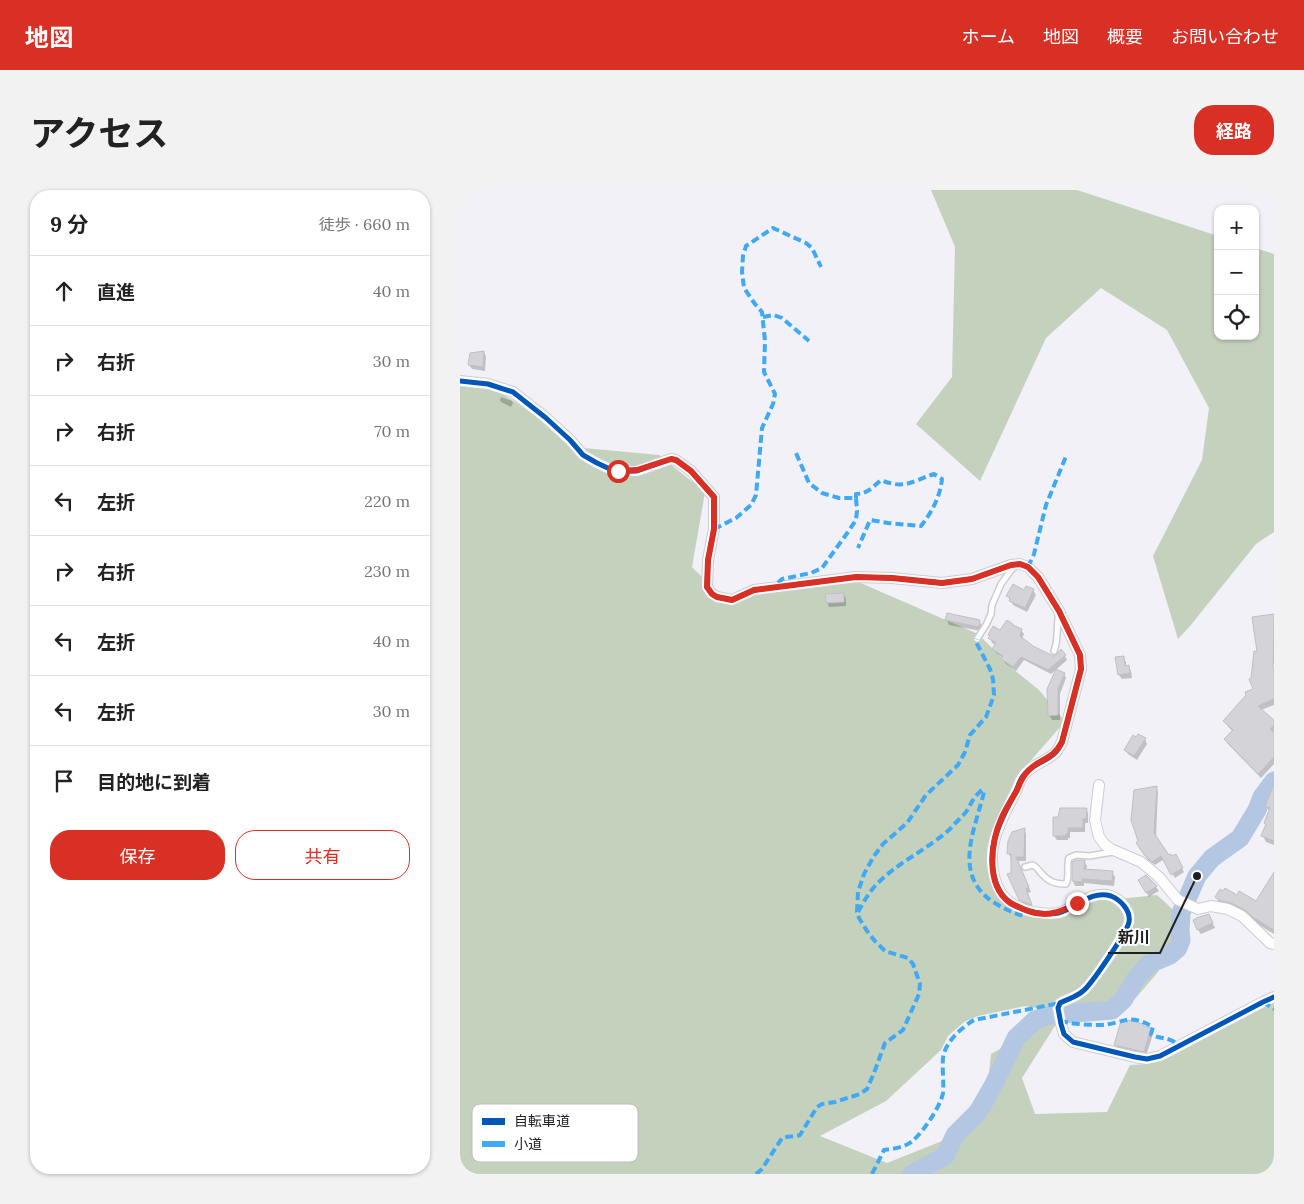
<!DOCTYPE html>
<html lang="ja">
<head>
<meta charset="utf-8">
<style>
	:root { --surface:#fff; --page:#f2f2f2; --text:#222; --muted:#767676; --line:#e0e0e0; --accent:#d93025 }
	body { margin:0; font-family:Lora,"Noto Sans JP",serif; background:var(--page); color:var(--text) }
	.controls { position:absolute; right:15px; top:15px; display:grid; overflow:hidden; border-radius:10px; box-shadow:0 1px 4px #0004 }
	.controls button { width:45px; height:45px; display:grid; place-items:center; padding:0; border:0; border-bottom:1px solid var(--line); background:var(--surface); color:var(--text); font:25px sans-serif }
	.stop { position:absolute; width:15px; height:15px; margin:-11px; border:4px solid #d93025; border-radius:50%; background:#fff }
	.stop.end { background:#d93025; border-color:#fff; box-shadow:0 1px 5px #0008 }
	.list { margin:0; padding:0; list-style:none }
	h2 { display:flex; justify-content:space-between; align-items:center; height:65px; margin:0; padding:0 20px; font-size:21px }
	h2 small { font-size:16px; font-weight:400; color:var(--muted) }
	.list li { display:grid; grid-template-columns:32px 1fr auto; gap:15px; align-items:center; box-sizing:border-box; height:70px; padding:0 20px; border-top:1px solid var(--line) }
	.list b { display:block; font-size:19px; white-space:nowrap }
	.list em { font-size:16px; font-style:normal; color:var(--muted) }
	.actions { display:flex; gap:10px; padding:15px 20px }
	.actions a { flex:1; padding:11px 0; border:1px solid var(--accent); border-radius:20px; text-align:center; font-size:18px; color:var(--accent) }
	.actions .main { background:var(--accent); color:#fff }
	.icon { flex:none; width:28px; height:28px; fill:none; stroke:currentColor; stroke-width:2; stroke-linecap:round; stroke-linejoin:round }
	.map { position:relative; flex:none; width:814px; height:984px; overflow:hidden; border-radius:20px }
	header { display:flex; align-items:center; gap:30px; box-sizing:border-box; height:70px; padding:0 25px; background:var(--accent); color:#fff }
	header strong { font-size:24px }
	nav { display:flex; gap:28px; margin-inline-start:auto; font-size:18px }
	.intro { display:flex; align-items:center; justify-content:space-between; box-sizing:border-box; height:120px; padding:0 30px }
	h1 { margin:0; font-size:35px }
	.button { padding:12px 22px; border-radius:20px; background:var(--accent); color:#fff; font-size:18px; font-weight:700 }
	main { display:flex; gap:30px; padding:0 30px }
	aside { flex:1; background:var(--surface); border-radius:20px; box-shadow:0 1px 4px #0004 }
	.map>svg:first-child { display:block }
	.forest { fill:#c4d1bd }
	.shadow { fill:#0003 }
	.lines { fill:none; stroke-linecap:round; stroke-linejoin:round }
	.river { stroke:#b3c7e3; stroke-width:19 }
	.building { fill:#d3d3d8; stroke:#c0c0c4 }
	.lane-casing { stroke:#cdcdd1; stroke-width:8 }
	.street-casing { stroke:#cdcdd1; stroke-width:12 }
	.lane { stroke:#fdfdfe; stroke-width:5 }
	.street { stroke:#fdfdfe; stroke-width:10 }
	.quiet { stroke:#3fa9f5; stroke-width:4; stroke-dasharray:8 4; stroke-linecap:butt }
	.cycleway-casing { stroke:#fff; stroke-width:8 }
	.cycleway { stroke:#0057b8; stroke-width:5 }
	.route { stroke:#d93025; stroke-width:6 }
	.key { fill:#fff; stroke:#bcbcbd; stroke-width:1 }
	.key-label { font-size:14px; fill:#202023 }
	.leader { fill:none; stroke:#202023; stroke-width:2 }
	.callout-dot { fill:#202023; stroke:#fff; stroke-width:2 }
	.callout-label { font-size:16px; text-anchor:middle; font-weight:bold; fill:#202023; stroke:#fff; stroke-width:4; stroke-linejoin:round; paint-order:stroke }
</style>
</head>
<body>
<header>
<strong>地図</strong>
<nav><a>ホーム</a><a>地図</a><a>概要</a><a>お問い合わせ</a></nav>
</header>
<div class="intro"><h1>アクセス</h1><a class="button">経路</a></div>
<main>
<aside>
<h2>9 分<small>徒歩 · 660 m</small></h2>
<ul class="list">
<li><svg class="icon" aria-label="ahead" viewBox="0 0 24 24"><path d="M12 20V5M6 11l6-6 6 6"/></svg><div><b>直進</b></div><em>40 m</em></li>
<li><svg class="icon" aria-label="right" viewBox="0 0 24 24"><path d="M7 20v-9h11M14 6l5 5-5 5"/></svg><div><b>右折</b></div><em>30 m</em></li>
<li><svg class="icon" aria-label="right" viewBox="0 0 24 24"><path d="M7 20v-9h11M14 6l5 5-5 5"/></svg><div><b>右折</b></div><em>70 m</em></li>
<li><svg class="icon" aria-label="left" viewBox="0 0 24 24"><path d="M17 20v-9H6M10 6l-5 5 5 5"/></svg><div><b>左折</b></div><em>220 m</em></li>
<li><svg class="icon" aria-label="right" viewBox="0 0 24 24"><path d="M7 20v-9h11M14 6l5 5-5 5"/></svg><div><b>右折</b></div><em>230 m</em></li>
<li><svg class="icon" aria-label="left" viewBox="0 0 24 24"><path d="M17 20v-9H6M10 6l-5 5 5 5"/></svg><div><b>左折</b></div><em>40 m</em></li>
<li><svg class="icon" aria-label="left" viewBox="0 0 24 24"><path d="M17 20v-9H6M10 6l-5 5 5 5"/></svg><div><b>左折</b></div><em>30 m</em></li>
<li><svg class="icon" aria-label="arrive" viewBox="0 0 24 24"><path d="M6 21V4h12l-3 4 3 4H6"/></svg><div><b>目的地に到着</b></div></li>
</ul>
<div class="actions"><a class="main">保存</a><a>共有</a></div>
</aside>
<div class="map">
<svg width="814" height="984" viewBox="0 0 814 984">
	<rect width="100%" height="100%" fill="#f1f1f7"/>
	<path class="forest" d="M471,0H617L758,46V146H795V58L814,64V342L796,354L730,436L718,449L693,366L742,270L749,218L707,140L641,98L586,148L520,291L456,234L492,187L495,57Z
		M0,193L28,194L124,258L199,265L245,302L232,377L259,404H294L396,391L518,444L553,479L579,500L603,529L602,535L558,585L541,620L529,653L537,703L579,728L628,712L643,708L659,709L697,705L721,727L698,782L674,810L621,817L589,820L565,816L518,826L504,832L488,846L481,860L426,911L360,946L427,973L482,951L526,911L531,864L572,841L584,833L598,831L562,888L575,924L647,922L670,875L689,874L714,865L814,812V984H0Z"/>
	<path class="shadow" d="M24,162L26,167L25,181L12,179L9,175Z
		M41,207L52,211L53,213L51,217L41,212L40,210Z
		M573,400L576,405L567,422L553,415L548,406Z
		M383,404L386,408V416L369,417L367,412Z
		M814,426V474H810L814,480V515L801,520L814,532V574L801,588L768,554L765,550L773,542L767,535L764,531L794,499L792,489L799,463L794,428Z
		M487,430L519,431L522,436L521,441L489,435Z
		M553,436L561,440L564,444L562,449L572,457L593,467L605,466L607,470L591,484L564,470L556,481L545,473L543,468L536,463L534,459L536,455L532,453L529,445L541,442Z
		M663,467L666,472V477L668,476L671,481L672,488L662,489L659,485Z
		M604,484L606,488L600,504V530H592L589,525L588,499Z
		M676,549H685L687,554L677,570L668,564L665,560Z
		M696,598L698,601L696,647L709,666L712,668L715,666L724,682L715,688L704,669L695,675L688,670L677,653Z
		M814,605V655L806,652L803,646L810,622L806,616Z
		M626,619L628,623V633H625V642H610V648H608V650H597L594,646Z
		M564,640L566,644V671H558L571,702L567,703L573,718L563,714L560,709L552,684L551,668L549,664Z
		M624,671L627,676L626,680L652,683L655,687L654,696L624,693V696H615L613,691L614,672Z
		M685,686L696,697L699,701L689,707L679,690Z
		M814,693V744L799,735L790,727L776,720L760,714L756,707L778,706L797,712Z
		M751,730L755,738L741,744L738,740Z
		M683,837L690,839L693,844L686,866L658,859L655,855Z"/>
	<g class="lines">
		<path class="river" d="M452,984L485,966L495,945L518,922L533,896L556,848L575,830L590,825L652,820L663,810L677,787L689,774L710,765L718,758L721,750L720,741L721,723L737,686L752,668L780,648L797,620L802,607L814,591"/>
	</g>
	<path class="building" d="M24,161L23,177L8,175L10,163Z
		M553,394L564,400L566,396L574,399L565,418L549,411L550,408L546,406Z
		M384,403V412L366,413L365,404Z
		M487,423L520,430L519,437L485,430Z
		M814,424L813,479L814,478V509L798,516L814,530V535L810,539L814,543V567L798,584L764,549L773,540L763,531L786,505L785,502L793,499L789,489L791,488L794,461L797,462L792,427Z
		M547,430L553,434V435L562,439L560,446L573,456L593,466L596,465L601,459L606,465L588,480L561,467L553,477L541,469L543,466L532,459L536,453L528,448L530,446L528,445L533,436L540,440Z
		M664,466L665,476L669,475L670,483L658,485L655,467Z
		M596,479L605,483L598,499V525L588,526L587,499Z
		M678,544L686,548L674,566L664,560L673,545L676,547Z
		M814,594V651L801,646L806,634L804,633L810,618L805,616Z
		M697,596L694,643L709,665L711,664L712,666L716,664L723,678L711,685L701,666L692,672L685,666L676,653L678,651L671,630L674,600Z
		M600,618H627L626,629H623V638H608V644H606V646H593V627H598Z
		M565,638L564,667H556L569,697L566,699L572,715L559,710L547,684L551,683V664H547L548,651L552,642Z
		M617,670H625L624,679L653,681L652,691L622,689V692L612,691V672Z
		M814,682V740L794,728L785,720L771,713L761,711L755,707L760,699L763,701L765,698L777,705L779,701L796,711Z
		M686,685L697,696L686,703L678,690Z
		M749,724L753,733L737,740L733,730L736,729V728Z
		M668,830L683,834V836L691,838L684,862L654,855L661,831L667,833Z"/>
	<g class="lines">
		<defs>
			<path id="lane" d="M517,449L526,435L531,424L532,415L541,394L555,375
				M594,461C599,449 596,435 599,422
				M565,677L573,675C577,677 578,679 581,683C589,692 595,694 606,694C610,686 606,676 609,668L616,665L629,666L653,662"/>
			<path id="street" d="M0,191L28,194L53,202L86,228L110,250L123,265L137,273L152,280L158,281H177L211,269L216,270L231,281L254,307V339L248,370L247,397L252,404L257,407L272,410L294,400L396,387L432,388L482,393L512,389L551,375L560,374L568,377L578,387L599,421L620,465L621,479L602,552C600,555 599,559 596,562C587,572 571,574 563,586C559,591 558,598 555,603C547,619 538,634 534,652C530,667 532,689 541,703C549,715 566,722 580,723C586,724 592,724 599,723C617,717 631,700 651,706C661,710 671,721 669,732C667,742 631,795 623,801C615,808 609,808 600,813L598,818L601,834L604,844L613,852L675,867L687,869L700,866L803,812L814,807
				M639,595L635,630L639,647L645,655L651,659L681,672L699,687L718,710L738,719L751,716L768,719L782,726L810,753L814,754"/>
		</defs>
		<use href="#lane" class="lane-casing"/>
		<use href="#street" class="street-casing"/>
		<use href="#lane" class="lane"/>
		<use href="#street" class="street"/>
		<path class="quiet" d="M303,127L314,125L322,128L349,151
			M396,308V304C407,304 413,297 421,290C445,300 452,291 474,284L482,289C480,307 472,322 461,336L428,333L410,330L398,358
			M254,339L276,328L291,315L296,305L302,238L313,214L315,204L304,182L305,151L302,122L295,114L284,98L282,82L283,66L286,56L313,38L346,53L352,58L361,77
			M568,377L574,364L586,315L607,264
			M318,393L322,389L351,383L362,378L388,342L396,330L397,321L396,308H379L362,303L349,293L336,263
			M398,722C403,713 408,704 415,696C436,673 467,660 490,639C495,633 501,628 506,622C511,614 514,606 522,600H523L524,602C515,640 492,684 533,712C543,718 552,723 564,726
			M803,812L814,819
			M600,831C613,834 627,835 640,835C665,834 667,822 693,837L691,844C701,850 708,846 719,855
			M296,984L302,979L322,948C328,946 334,947 340,945L357,917L362,914L375,912L400,904L407,899L414,883L425,853L443,840L459,804L460,794L453,774L448,768L425,761L414,750L407,741L399,728L397,722L398,702L404,684L414,666L423,654L447,633L466,605L498,575L505,562L510,545L526,527L534,505L533,489L530,479L516,452L517,449
			M412,984L424,960C431,959 440,958 446,955C459,950 481,916 483,903C484,891 482,879 483,868C485,852 501,838 514,830L600,813"/>
		<defs>
			<path id="cycleway" d="M0,191L28,194L53,202L86,228L110,250L123,265L137,273L152,280L158,281H177L211,269L216,270L231,281L254,307V339L248,370L247,397L252,404L257,407L272,410L294,400L396,387L432,388L482,393L512,389L551,375L560,374L568,377L578,387L599,421L620,465L621,479L602,552C600,555 599,559 596,562C587,572 571,574 563,586C559,591 558,598 555,603C547,619 538,634 534,652C530,667 532,689 541,703C549,715 566,722 580,723C586,724 592,724 599,723C617,717 631,700 651,706C661,710 671,721 669,732C667,742 631,795 623,801C615,808 609,808 600,813L598,818L601,834L604,844L613,852L675,867L687,869L700,866L803,812L814,807"/>
		</defs>
		<use href="#cycleway" class="cycleway-casing"/>
		<use href="#cycleway" class="cycleway"/>
	</g>
	<g class="lines">
		<path class="route" d="M158,281L177,280L211,269L216,270L231,281L254,307V339L248,370L247,397L252,404L257,407L272,410L294,400L396,387L432,388L482,393L512,389L551,375L560,374L568,377L578,387L599,421L620,465L621,479L602,552C592,571 580,568 568,581C562,587 560,593 557,600C552,609 546,618 542,627C531,651 525,694 549,712C553,715 559,717 563,719C584,728 598,724 617,713"/>
	</g>
	<rect x="12" y="914" width="166" height="58" rx="8" class="key"/>
	<rect x="22" y="928" width="23" height="7" fill="#0057b8"/>
	<rect x="22" y="951" width="23" height="6" fill="#3fa9f5"/>
	<g class="key-label">
		<text x="54" y="936">自転車道</text>
		<text x="54" y="959">小道</text>
	</g>
	<path class="leader" d="M737 686L700 763H648"/>
	<circle class="callout-dot" cx="737" cy="686" r="5"/>
	<g class="callout-label">
		<text x="674" y="753">新川</text>
	</g>
</svg>
<div class="controls">
<button>+</button>
<button>−</button>
<button><svg class="icon" aria-label="locate" viewBox="0 0 24 24"><circle cx="12" cy="12" r="6"/><path d="M12 2v4M12 18v4M2 12h4M18 12h4"/></svg></button>
</div>
<div class="stop" style="left:158px;top:281px"></div>
<div class="stop end" style="left:617px;top:713px"></div>
</div>
</main>
</body>
</html>
